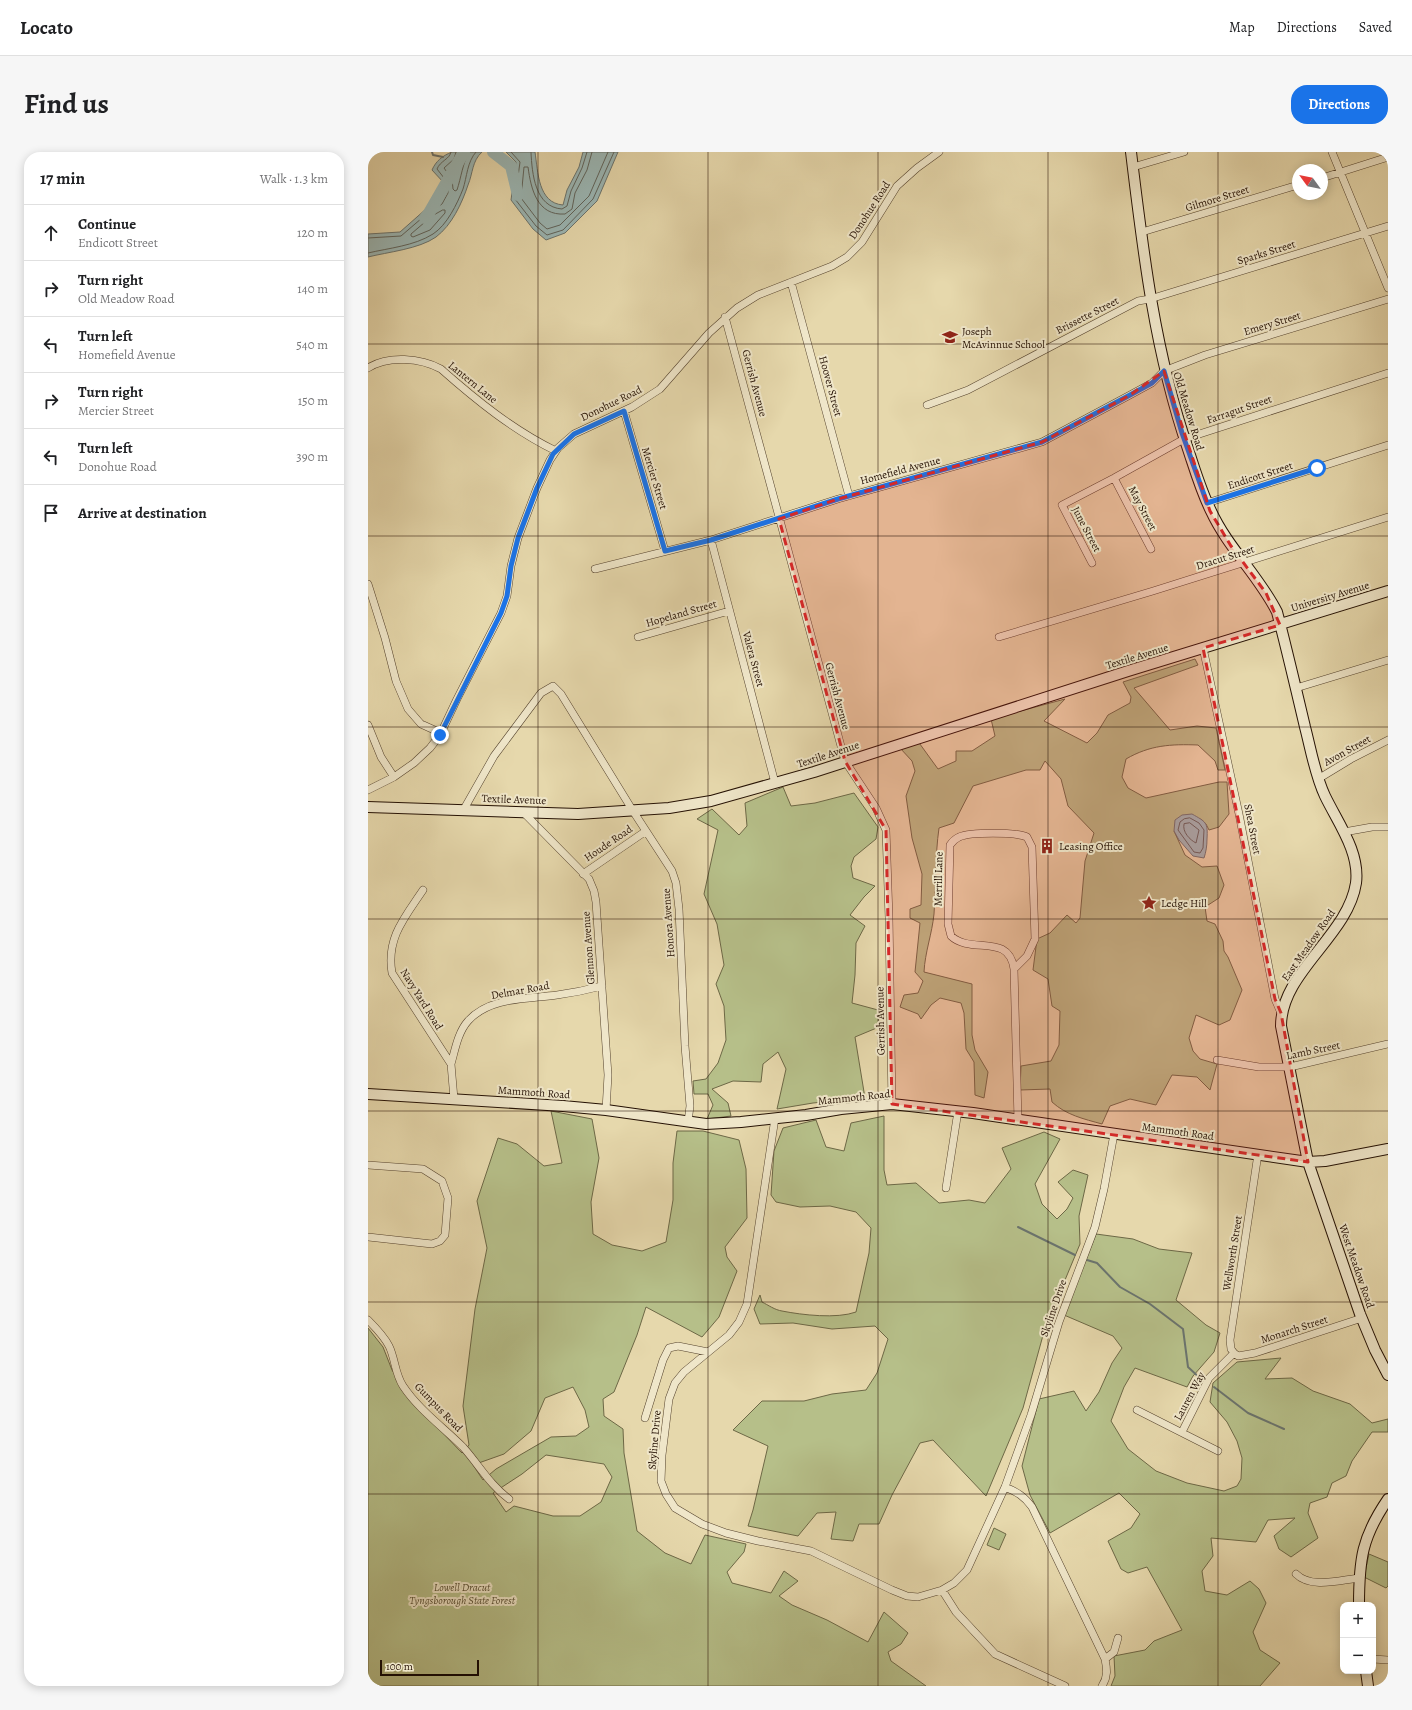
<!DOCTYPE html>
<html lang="en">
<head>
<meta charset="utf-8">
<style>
	:root { --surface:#fff; --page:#f6f6f6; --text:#202124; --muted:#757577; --line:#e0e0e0; --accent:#1a73e8 }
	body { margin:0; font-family:Alegreya,serif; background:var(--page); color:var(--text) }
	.controls { position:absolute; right:12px; bottom:12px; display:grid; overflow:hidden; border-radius:8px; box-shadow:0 2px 10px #0003 }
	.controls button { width:36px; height:36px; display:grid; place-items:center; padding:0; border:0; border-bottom:1px solid var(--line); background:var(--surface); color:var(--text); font:20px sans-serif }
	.compass { position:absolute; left:924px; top:12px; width:36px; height:36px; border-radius:50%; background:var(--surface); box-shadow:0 2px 10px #0003; rotate:303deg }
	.scale { position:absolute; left:12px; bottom:10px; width:99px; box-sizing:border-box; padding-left:4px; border:2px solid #241003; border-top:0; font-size:11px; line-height:14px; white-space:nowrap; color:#241003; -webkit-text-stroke:3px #efe6c9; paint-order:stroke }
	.stop { position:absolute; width:12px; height:12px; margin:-9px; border:3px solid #1a73e8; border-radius:50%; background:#fff }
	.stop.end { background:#1a73e8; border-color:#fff; box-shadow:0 1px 4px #0008 }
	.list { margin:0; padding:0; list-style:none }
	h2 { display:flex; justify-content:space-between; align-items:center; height:52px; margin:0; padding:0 16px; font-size:17px }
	h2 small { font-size:13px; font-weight:400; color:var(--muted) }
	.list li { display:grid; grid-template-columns:26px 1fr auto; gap:12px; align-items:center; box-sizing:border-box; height:56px; padding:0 16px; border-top:1px solid var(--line) }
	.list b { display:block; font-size:15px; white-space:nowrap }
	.list p { margin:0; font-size:13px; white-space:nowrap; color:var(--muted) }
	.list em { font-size:13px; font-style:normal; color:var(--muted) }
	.icon { flex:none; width:22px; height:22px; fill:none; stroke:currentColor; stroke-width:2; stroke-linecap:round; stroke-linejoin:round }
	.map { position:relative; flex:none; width:1020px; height:1534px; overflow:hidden; border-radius:16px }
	header { display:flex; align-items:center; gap:24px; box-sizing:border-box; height:56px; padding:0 20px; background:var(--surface); border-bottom:1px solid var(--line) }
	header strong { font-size:19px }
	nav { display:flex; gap:22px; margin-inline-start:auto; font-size:14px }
	.intro { display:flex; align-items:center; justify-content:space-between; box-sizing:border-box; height:96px; padding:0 24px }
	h1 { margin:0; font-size:28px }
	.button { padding:10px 18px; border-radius:16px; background:var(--accent); color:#fff; font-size:14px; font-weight:700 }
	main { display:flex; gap:24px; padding:0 24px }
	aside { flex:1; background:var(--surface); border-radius:16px; box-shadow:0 2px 10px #0003 }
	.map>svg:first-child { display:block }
	.green { fill:#b6bf89; stroke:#6d6846; fill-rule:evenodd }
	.water { fill:#9bb7b5; stroke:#6b746e }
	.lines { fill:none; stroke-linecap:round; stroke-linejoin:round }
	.shore { stroke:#60645c; stroke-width:1 }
	.stream { stroke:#6b746e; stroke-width:2 }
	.river { stroke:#9bb7b5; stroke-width:12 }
	.street-casing { stroke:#54422d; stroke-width:8 }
	.secondary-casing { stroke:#241003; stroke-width:12 }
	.street { stroke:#efe6c9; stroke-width:7 }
	.secondary { stroke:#efe6c9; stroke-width:10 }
	.route { stroke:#1a73e8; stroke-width:5 }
	.marked { fill:#d62828; fill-opacity:0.2; stroke:#d62828; stroke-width:3; stroke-dasharray:8 5; stroke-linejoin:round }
	.grid { fill:none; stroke:#241003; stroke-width:1; stroke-opacity:0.55 }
	.labels { text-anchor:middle; stroke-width:4; stroke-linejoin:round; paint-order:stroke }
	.street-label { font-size:11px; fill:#241003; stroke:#efe6c9 }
	.poi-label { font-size:11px; fill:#241003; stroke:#efe6c9; text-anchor:start }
	.park-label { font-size:11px; font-style:italic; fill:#574d32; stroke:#efe6c9 }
</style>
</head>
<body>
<header>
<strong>Locato</strong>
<nav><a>Map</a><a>Directions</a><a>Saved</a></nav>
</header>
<div class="intro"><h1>Find us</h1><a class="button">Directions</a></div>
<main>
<aside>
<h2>17 min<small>Walk · 1.3 km</small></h2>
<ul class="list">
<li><svg class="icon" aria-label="ahead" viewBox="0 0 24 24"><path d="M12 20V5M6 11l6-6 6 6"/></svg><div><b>Continue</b><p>Endicott Street</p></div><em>120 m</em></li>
<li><svg class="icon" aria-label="right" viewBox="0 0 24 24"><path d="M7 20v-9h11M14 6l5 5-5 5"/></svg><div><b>Turn right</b><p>Old Meadow Road</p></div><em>140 m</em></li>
<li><svg class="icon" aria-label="left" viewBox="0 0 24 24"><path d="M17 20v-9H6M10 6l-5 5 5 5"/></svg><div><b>Turn left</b><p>Homefield Avenue</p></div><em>540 m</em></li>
<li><svg class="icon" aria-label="right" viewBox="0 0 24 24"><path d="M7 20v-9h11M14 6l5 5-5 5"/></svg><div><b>Turn right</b><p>Mercier Street</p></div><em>150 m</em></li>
<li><svg class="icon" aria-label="left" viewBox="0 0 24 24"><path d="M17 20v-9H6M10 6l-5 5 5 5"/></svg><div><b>Turn left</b><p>Donohue Road</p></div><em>390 m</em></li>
<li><svg class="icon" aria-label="arrive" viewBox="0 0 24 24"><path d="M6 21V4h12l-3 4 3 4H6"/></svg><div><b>Arrive at destination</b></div></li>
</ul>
</aside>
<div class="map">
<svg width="1020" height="1534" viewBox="0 0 1020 1534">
	<rect width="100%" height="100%" fill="#e6d8ac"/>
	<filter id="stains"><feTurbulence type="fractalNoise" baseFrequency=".005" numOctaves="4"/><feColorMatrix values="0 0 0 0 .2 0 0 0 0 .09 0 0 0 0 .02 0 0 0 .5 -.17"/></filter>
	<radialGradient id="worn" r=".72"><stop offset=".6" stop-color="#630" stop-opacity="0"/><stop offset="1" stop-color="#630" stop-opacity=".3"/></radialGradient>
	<path class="green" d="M827,507L830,513L766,536L802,578L829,574L848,576L857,618H850L847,609L830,593C803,592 782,593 758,607L754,625L760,636L778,646L851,630H859L861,662L851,675L841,678L838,672L833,667L806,679L817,703L834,715L849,714L856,733L851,746L837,755L839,769L847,772L855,789L856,799L860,805L874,838L862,868L851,873L828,863L821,886L825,899L832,907L849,912L842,938L829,925L804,923L788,953L762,947L742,954L734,972C716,967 698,963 684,950L682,937L652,938L653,914L683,909L691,893L692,859L684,854L680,827L665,818L669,787L682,781L699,763L708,771L712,766L717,709L726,681L700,654L693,627L677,609L672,618H658L605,634L586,671L571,676C567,704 568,733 566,762C564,782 557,800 556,820L604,832V883L607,898L620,920L616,946L607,943L606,910L598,897L596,861L593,851L572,846L563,853L553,867L550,862L532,855L536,843L550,841L555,829L547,820L552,771L542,766V757L553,753L554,722L544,686L538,644L547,619L544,609L532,596L549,588L570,617L588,609V599H604L627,584L623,567L697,547L676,569L719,591L729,581L740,563L762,551L763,545L755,530Z
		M415,635L423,654L447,651L486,641L510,675L508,687L486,705L483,714L485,726L507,734L496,745L482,763L497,774L488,791L487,823L484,851L510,858L511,875L487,885L497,946L445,951L409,957L418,917L410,900L395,912L393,930L365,929L344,937L360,951L363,964L339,967L345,953L340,942H326L325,929L338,927L350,911L358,888L356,854L348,832L356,813L349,772L336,742L350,678L329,667L344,657L371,683L379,674L377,651Z
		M183,959L224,967L231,1006L223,1050L225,1082L244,1093L274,1099L298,1090L305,1048V1011L309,979H335L371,988L378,1017L379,1066L357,1095L359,1105L369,1119L351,1165L334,1185L278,1155L269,1183L246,1240L235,1247L236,1264L255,1277L256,1301L269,1379L297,1401L323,1412L337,1383L378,1392L376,1400L359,1420L364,1431L403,1441L416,1419L430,1429L411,1444L424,1453L459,1468L500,1490L516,1460L540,1481L533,1492L520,1500L523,1509L558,1534H0V1176L15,1195L24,1218L45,1250L94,1301L101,1293L95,1254L107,1157L119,1096L109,1049L130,986L149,992L176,1014L194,1011ZM205,1235L217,1258L221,1275L208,1284L183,1285L128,1317L115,1328L105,1313L136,1302L163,1279L177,1246ZM178,1303L236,1312L244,1325L233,1350L212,1364H185L146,1354L138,1360L125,1341L154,1322Z
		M516,964V1018L519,1033L548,1031L571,1051L601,1048L617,1051L643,1017L634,996L676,980L692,987L667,1032L674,1052L689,1067L699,1057L705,1046L690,1030L705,1018L720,1023L711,1064L712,1092L677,1176L655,1256L618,1344L565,1288L552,1291L524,1343L511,1372H491L485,1389L463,1387L468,1360L449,1361L430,1384L380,1374L385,1358L400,1294L365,1278L394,1249H436L464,1242L498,1238L509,1221L520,1187L507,1174L464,1177L425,1171L392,1172L386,1157L392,1143L394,1150C400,1153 407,1158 414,1159C434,1163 469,1167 488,1160L501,1101L503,1076L488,1060L462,1054L432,1055L408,1050L403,1043L406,999L415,976L448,968L458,995L476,999L483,971Z
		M728,1082L765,1087L791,1097L824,1101L808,1148L838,1173L852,1181L846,1200L825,1224L819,1235L767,1216L756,1235L743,1269L760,1297L788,1319L819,1331L856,1339L869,1334L873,1327L874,1306L869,1289L859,1270L842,1250L845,1231L869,1210L913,1206L897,1227L924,1226L945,1239L982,1252L1004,1271L1020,1267V1280H1004L984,1309L978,1324L964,1331L959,1345L942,1351L940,1361L950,1386L923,1405L911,1397L906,1384L927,1366L900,1368L888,1390L843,1386L845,1404L834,1419L837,1439L859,1443L882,1429L891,1437L898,1451L885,1480L892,1498L912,1511L892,1534H743L747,1524L746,1504L777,1498L786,1489L814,1478L779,1415L760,1421L753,1417L740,1389L763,1376L772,1362L751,1341L682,1381L662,1343L654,1314L671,1247L706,1239L718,1259L731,1240L744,1211L754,1196L745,1184L696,1163Z
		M626,1376L638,1382L631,1398L619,1393Z
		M1001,1402L1020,1410V1434L1018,1436L996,1425Z"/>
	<path class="water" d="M84,0H114C104,9 105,21 100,33C94,51 84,73 68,85C51,97 20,100 0,105V82L32,80L58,57L72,49L77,40L76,31L64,18C68,9 74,4 84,0Z
		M138,0H167C170,20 170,51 195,53L199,38L211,15L215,0H250L229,49L197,81L178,88L165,77L143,48L148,10Z
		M824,662C838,670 840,670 839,687C839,694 838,700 836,706L825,704L811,688L806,679L807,668L814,663Z"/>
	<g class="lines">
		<path class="shore" d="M88,0L86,7L76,16L84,27L85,37L87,39L89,38C93,26 95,10 101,0
			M143,0L152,10L147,47L168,74L179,83L195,78L225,47L246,0
			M163,0C164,22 167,55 194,57L199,54L203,39L214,16L219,0
			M224,0L219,18L207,41L204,57L197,62C169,64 163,37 160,15H156L153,46L172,71L179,77L192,73L221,44L240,0
			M75,58H77V61L62,78L45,85L43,84V82L64,64Z
			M0,86L33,84L61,60L74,52L80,41V31L69,17C72,9 82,7 83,0
			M0,101C21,96 46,94 65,82C79,73 89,52 95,37C99,25 99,10 108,0
			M822,666L831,671L836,678L835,696L832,701L826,700L810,678L812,670L816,667Z
			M822,671L831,678L828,691C822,688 814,680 816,672Z"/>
		<path class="stream" d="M64,0L65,3L75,5
			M650,1075L707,1103
			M719,1108L729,1111L752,1135L782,1152L815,1177L820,1215L834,1228
			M846,1235L880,1261L916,1277"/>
		<path class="river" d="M125,0L143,14L150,43
			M57,66L61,61L96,0"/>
		<defs>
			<path id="street" d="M964,0L1020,136
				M765,15L816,0
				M954,26L1020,5
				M774,80L930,33
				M423,130L481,344
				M357,165L477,609L508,656L518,678L521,766L524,952
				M0,216C20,203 53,206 73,217C108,248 145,278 188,299
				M559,253L600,238L770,149L782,147L1020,74
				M256,259L297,399
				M746,326L783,397
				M839,351L1020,293
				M343,388L407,631
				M724,411L694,353L746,326L816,287L1020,221
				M227,417L343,388L470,347L674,290L762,243L784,231L796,219L837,203L1020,147
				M0,432L17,486L28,529L40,557L53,572L73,581
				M270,485L361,459
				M631,485L785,439L1020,365
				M835,496L871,662L907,847L913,861
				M928,536L1020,508
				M0,573L13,605L26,625
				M950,627L983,607L1020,588
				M0,638L26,625L46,611L62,596L72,583L89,547L133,461L139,444L143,414L150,386L169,336L182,308L190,296L206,282L264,255L292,237L341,181L369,156L390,143L464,114L479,105L494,90L529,34L549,16L571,0
				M96,657L126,604L173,541L185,534L193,542L265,659L304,719L308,731L311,757L317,894L322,954L320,970
				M155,660L221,727L226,739L228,750L240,923L238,958
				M976,680L1004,675H1020
				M215,722L278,679
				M55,738C37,765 18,786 24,821L83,912L86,947
				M646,817C641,780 603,803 583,784L580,772L582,693C584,690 587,687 591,685C602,680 648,680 659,685L664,695L667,787L659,804L646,817L650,968
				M849,908L891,915H922L1020,892
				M83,912C87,898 90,880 100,869C121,845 159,847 189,843C204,841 219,838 234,834
				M407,966L379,1152L371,1170L361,1183L316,1220L307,1231L301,1247L294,1303L293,1329L298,1342L307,1356L334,1372L358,1381L390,1389L443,1399L524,1438L539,1444L550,1445L574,1438L586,1431L599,1418L637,1335L663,1263L691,1170L727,1075L736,1037L746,982
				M0,1013L55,1017L74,1029L80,1046L77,1083L72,1089L64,1092L0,1085
				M578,1036L590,959
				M0,1168C8,1176 16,1184 21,1194C27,1206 27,1222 35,1234C51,1258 75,1275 95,1295C111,1313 122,1333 141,1347
				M866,1201L863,1197L862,1188L890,1002
				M866,1201L870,1204L887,1201L994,1166
				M769,1258L850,1299
				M277,1266L295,1208L301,1196L310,1194L340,1200
				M814,1280L841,1226L866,1201
				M637,1335C649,1340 656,1344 664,1355L737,1507
				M928,1422C943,1437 972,1428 991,1426
				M574,1438L588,1460L627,1502L697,1534
				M1005,1507L1020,1508
				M734,1534C740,1525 739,1517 737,1507L746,1500L750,1486"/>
			<path id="secondary" d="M763,0C775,100 787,201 820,297C827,318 833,339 843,359C860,396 891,424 909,460C919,498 928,537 937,575C943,598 947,623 957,644C970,671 992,700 988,731C980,784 913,820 913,874L940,1010L992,1162L1007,1198L1020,1223
				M0,655L210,662L301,656L343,649L446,620L760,519L1020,439
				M0,942L195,954L238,958L338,972L373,970L438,963L473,957L524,952L605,961L940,1010L957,1009L1020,997
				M991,1453C991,1407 994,1385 1020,1347
				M998,1519L1000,1534"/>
		</defs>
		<use href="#street" class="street-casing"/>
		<use href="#secondary" class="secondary-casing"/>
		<use href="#street" class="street"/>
		<use href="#secondary" class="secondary"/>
	</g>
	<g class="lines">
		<path class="route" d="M72,583L133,461L139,444L143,414L150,386L169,336L185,302L206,282L256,259L297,399L343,388L470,347L674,290L762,243L784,231L796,219L814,281L839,351L949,316"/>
	</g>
	<path class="marked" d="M796,219L842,359L863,394L898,441L912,473L835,496L907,847L913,861L940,1010L524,952L518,678L477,609L411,367L470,347L674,290L762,243Z"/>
	<path class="grid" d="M170,0V1534M340,0V1534M510,0V1534M680,0V1534M850,0V1534M0,192H1020M0,384H1020M0,575H1020M0,767H1020M0,959H1020M0,1150H1020M0,1342H1020"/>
	<defs>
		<symbol id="school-bare" viewBox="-9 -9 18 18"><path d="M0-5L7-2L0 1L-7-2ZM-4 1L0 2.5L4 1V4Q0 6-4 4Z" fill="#8f2418" stroke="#efe6c9" stroke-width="2.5" paint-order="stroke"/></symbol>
		<symbol id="building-bare" viewBox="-9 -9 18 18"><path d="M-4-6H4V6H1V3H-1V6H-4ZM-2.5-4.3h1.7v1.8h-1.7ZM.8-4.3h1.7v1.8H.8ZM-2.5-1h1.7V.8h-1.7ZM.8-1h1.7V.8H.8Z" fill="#8f2418" stroke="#efe6c9" stroke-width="2.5" paint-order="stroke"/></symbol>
		<symbol id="sight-bare" viewBox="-9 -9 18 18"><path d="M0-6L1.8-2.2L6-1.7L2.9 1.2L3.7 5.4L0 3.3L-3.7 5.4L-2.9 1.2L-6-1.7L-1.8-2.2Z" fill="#8f2418" stroke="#efe6c9" stroke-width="2.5" paint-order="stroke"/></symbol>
	</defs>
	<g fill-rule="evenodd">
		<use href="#school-bare" x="571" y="174" width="22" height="22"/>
		<use href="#building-bare" x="668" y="683" width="22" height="22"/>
		<use href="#sight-bare" x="770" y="740" width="22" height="22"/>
	</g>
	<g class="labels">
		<g class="street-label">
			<text transform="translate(849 46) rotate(-17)" y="4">Gilmore Street</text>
			<text transform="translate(501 58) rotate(-57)" y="4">Donohue Road</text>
			<text transform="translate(898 100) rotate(-17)" y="4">Sparks Street</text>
			<text transform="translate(719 163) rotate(-27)" y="4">Brissette Street</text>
			<text transform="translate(904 171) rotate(-17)" y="4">Emery Street</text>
			<text transform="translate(105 230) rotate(39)" y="4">Lantern Lane</text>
			<text transform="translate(387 231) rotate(75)" y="4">Gerrish Avenue</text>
			<text transform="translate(463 234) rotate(75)" y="4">Hoover Street</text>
			<text transform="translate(243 251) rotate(-26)" y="4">Donohue Road</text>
			<text transform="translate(871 257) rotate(-19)" y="4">Farragut Street</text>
			<text transform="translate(821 259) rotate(73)" y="4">Old Meadow Road</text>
			<text transform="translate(532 318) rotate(-15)" y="4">Homefield Avenue</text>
			<text transform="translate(892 323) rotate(-18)" y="4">Endicott Street</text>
			<text transform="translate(287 326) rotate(73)" y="4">Mercier Street</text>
			<text transform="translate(775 356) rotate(62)" y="4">May Street</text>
			<text transform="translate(719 377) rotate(62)" y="4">June Street</text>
			<text transform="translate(857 405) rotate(-17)" y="4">Dracut Street</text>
			<text transform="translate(962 444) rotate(-17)" y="4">University Avenue</text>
			<text transform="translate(313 461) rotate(-16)" y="4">Hopeland Street</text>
			<text transform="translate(769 504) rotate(-17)" y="4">Textile Avenue</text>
			<text transform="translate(386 507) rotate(75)" y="4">Valera Street</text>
			<text transform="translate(470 544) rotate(75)" y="4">Gerrish Avenue</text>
			<text transform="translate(979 598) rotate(-29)" y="4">Avon Street</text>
			<text transform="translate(460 602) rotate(-18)" y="4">Textile Avenue</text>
			<text transform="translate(146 647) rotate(2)" y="4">Textile Avenue</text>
			<text transform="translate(885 677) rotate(79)" y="4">Shea Street</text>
			<text transform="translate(240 691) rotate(-34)" y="4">Houde Road</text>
			<text transform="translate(570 727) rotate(-89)" y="4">Merrill Lane</text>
			<text transform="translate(300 771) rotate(-94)" y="4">Honora Avenue</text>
			<text transform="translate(940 793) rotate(-55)" y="4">East Meadow Road</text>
			<text transform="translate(220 796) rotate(-94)" y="4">Glennon Avenue</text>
			<text transform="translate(152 838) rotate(-10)" y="4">Delmar Road</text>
			<text transform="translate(54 847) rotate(58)" y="4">Navy Yard Road</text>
			<text transform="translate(512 869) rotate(-91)" y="4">Gerrish Avenue</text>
			<text transform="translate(945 898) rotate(-12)" y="4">Lamb Street</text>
			<text transform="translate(166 940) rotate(4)" y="4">Mammoth Road</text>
			<text transform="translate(486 945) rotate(-6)" y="4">Mammoth Road</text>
			<text transform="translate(810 979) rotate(8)" y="4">Mammoth Road</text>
			<text transform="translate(864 1101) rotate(-81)" y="4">Wellworth Street</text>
			<text transform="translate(989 1114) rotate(71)" y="4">West Meadow Road</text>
			<text transform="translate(685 1156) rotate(-71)" y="4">Skyline Drive</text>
			<text transform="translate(926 1177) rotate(-18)" y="4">Monarch Street</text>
			<text transform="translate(821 1244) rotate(-62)" y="4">Lauren Way</text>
			<text transform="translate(71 1255) rotate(46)" y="4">Gumpus Road</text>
			<text transform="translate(286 1288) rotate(-85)" y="4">Skyline Drive</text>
		</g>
		<g class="poi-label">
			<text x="594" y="183">Joseph<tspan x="594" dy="13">McAvinnue School</tspan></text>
			<text x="691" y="698">Leasing Office</text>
			<text x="793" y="755">Ledge Hill</text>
		</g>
		<g class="park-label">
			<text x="94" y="1439">Lowell Dracut<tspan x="94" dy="13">Tyngsborough State Forest</tspan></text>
		</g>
	</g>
	<rect width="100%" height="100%" filter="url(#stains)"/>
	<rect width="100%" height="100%" fill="url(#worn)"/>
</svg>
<div class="controls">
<button>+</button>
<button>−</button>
</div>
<svg class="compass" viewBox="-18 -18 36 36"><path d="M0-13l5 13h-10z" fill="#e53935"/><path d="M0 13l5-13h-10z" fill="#757577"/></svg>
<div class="scale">100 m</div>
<div class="stop" style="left:949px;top:316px"></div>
<div class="stop end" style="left:72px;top:583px"></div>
</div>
</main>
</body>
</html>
